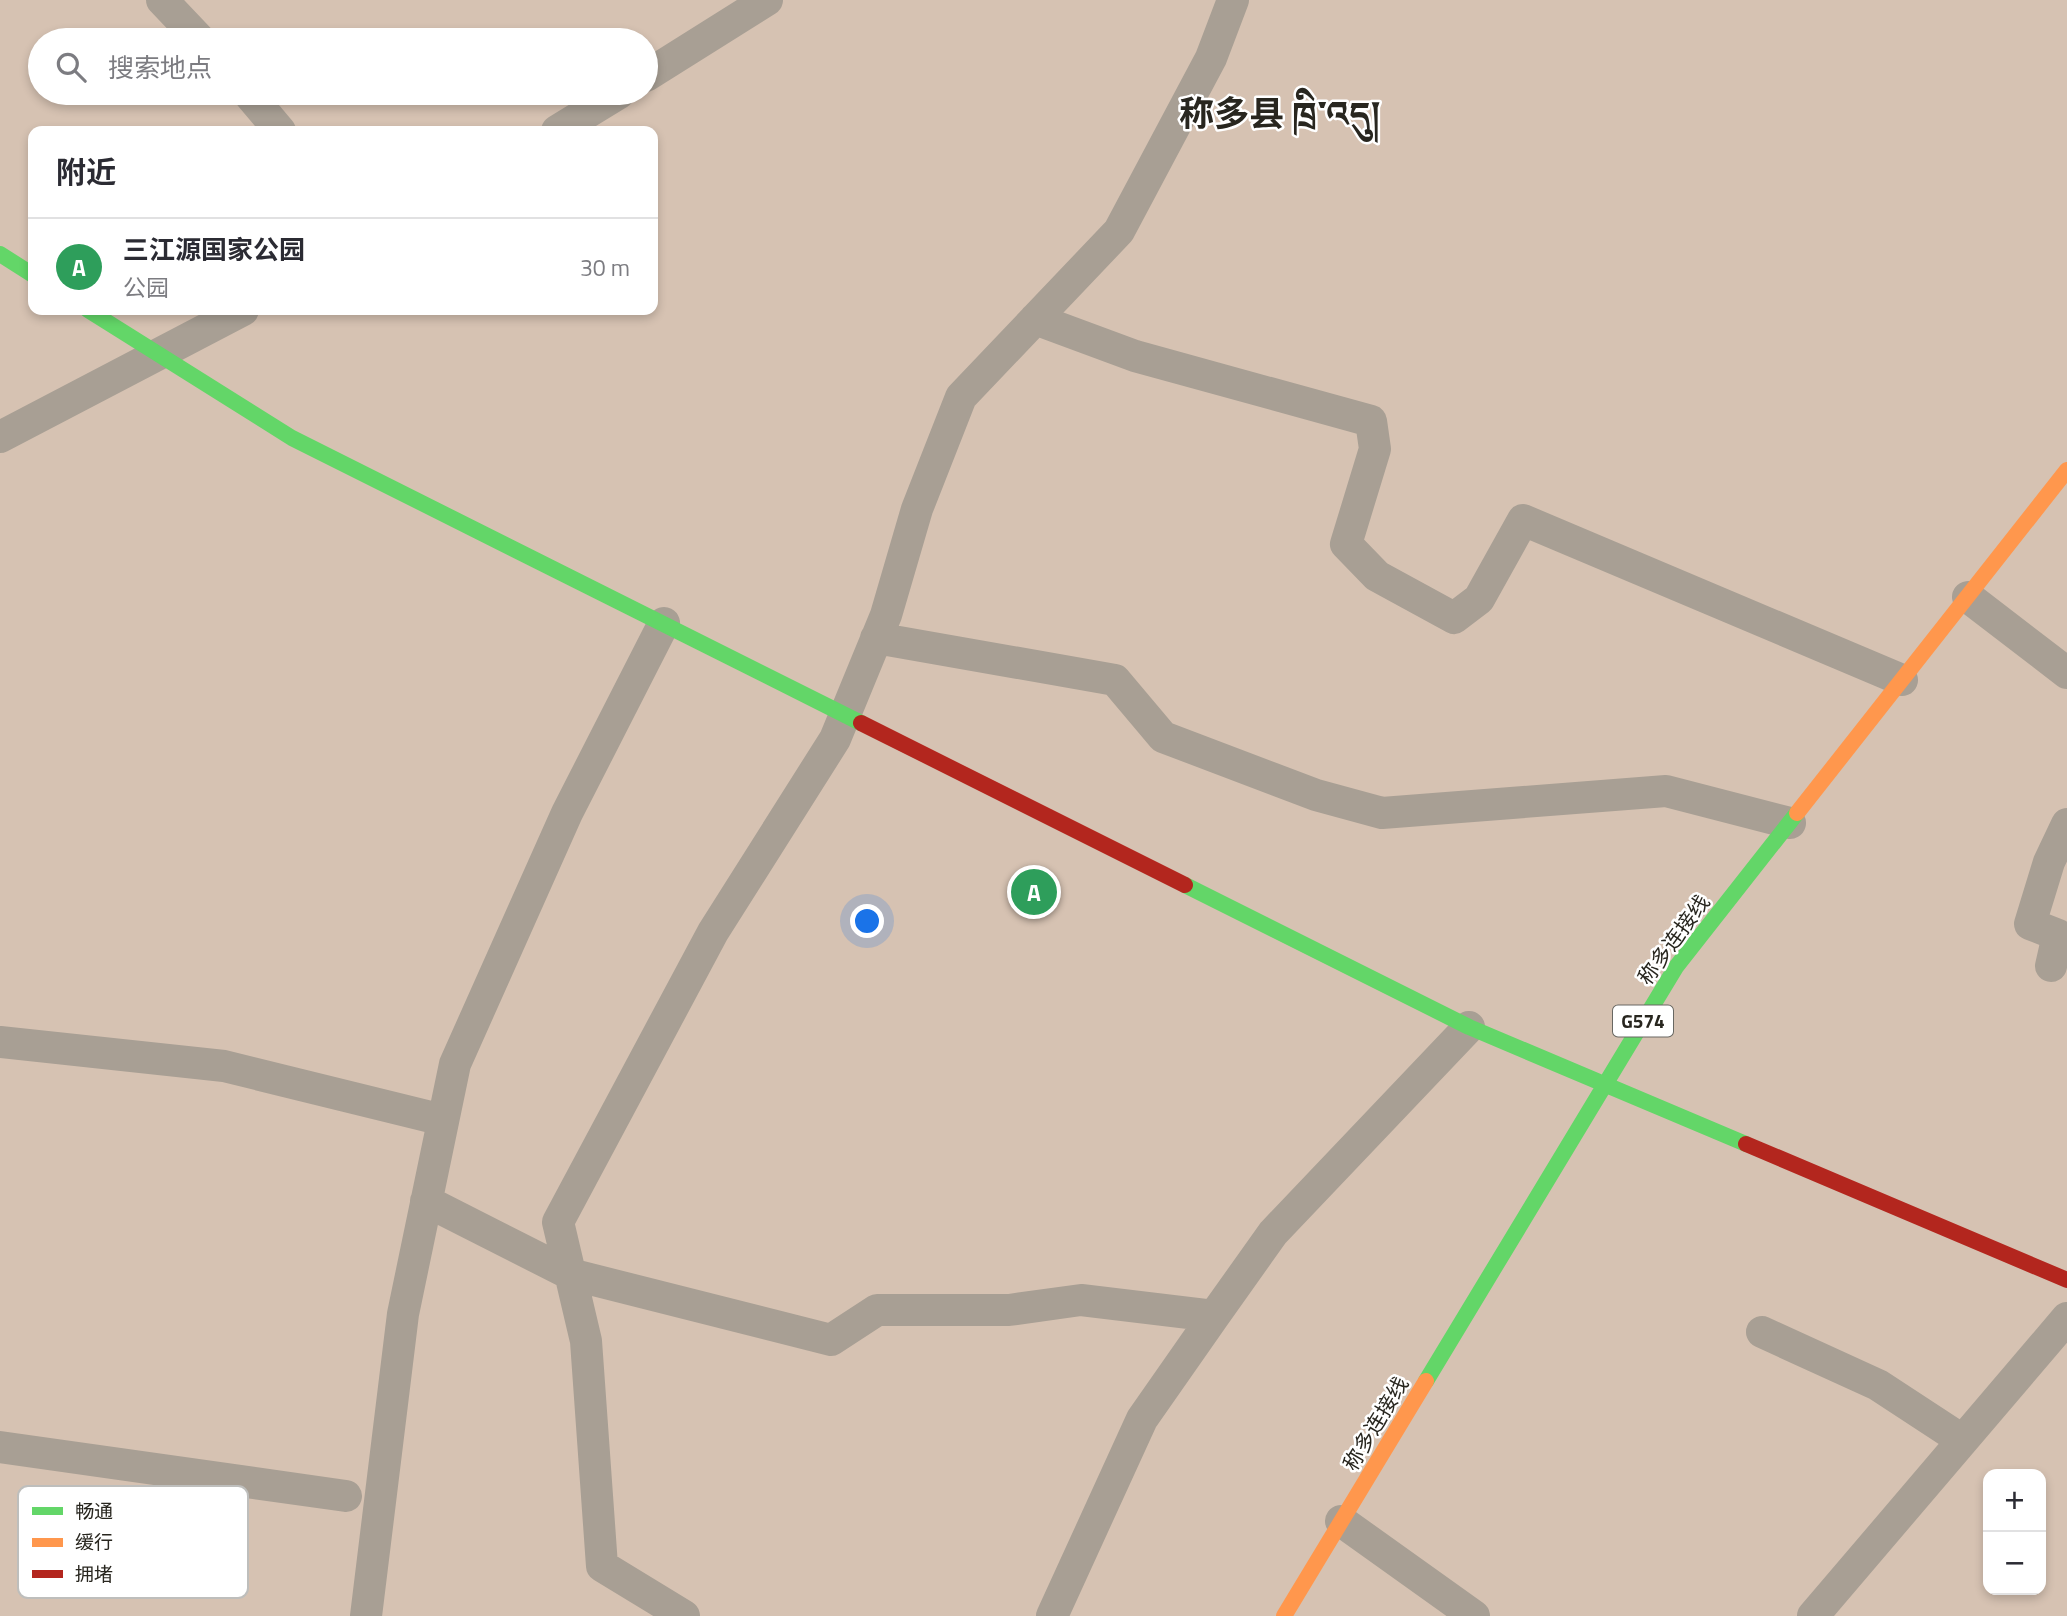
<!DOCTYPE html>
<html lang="zh">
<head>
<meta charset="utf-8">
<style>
	:root { --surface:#fff; --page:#f2f2f3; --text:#2b2b33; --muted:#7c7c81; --line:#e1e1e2; --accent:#b45309 }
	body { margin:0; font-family:"Titillium Web","Noto Sans SC","Noto Serif Tibetan",sans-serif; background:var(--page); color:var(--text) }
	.controls { position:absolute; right:21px; bottom:21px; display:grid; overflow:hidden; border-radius:14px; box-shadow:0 4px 10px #0003 }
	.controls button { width:63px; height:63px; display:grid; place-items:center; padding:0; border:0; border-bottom:2px solid var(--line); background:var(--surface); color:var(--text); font:35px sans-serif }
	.you { position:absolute; left:868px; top:922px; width:24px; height:24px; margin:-18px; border:5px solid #fff; border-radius:50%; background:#1a73e8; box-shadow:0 0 0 10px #1a73e833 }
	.badge { display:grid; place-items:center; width:46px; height:46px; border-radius:50%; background:var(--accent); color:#fff; font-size:23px; font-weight:700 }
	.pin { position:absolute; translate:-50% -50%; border:4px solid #fff; box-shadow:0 2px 7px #0006 }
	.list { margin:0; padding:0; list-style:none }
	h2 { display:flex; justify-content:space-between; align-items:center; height:91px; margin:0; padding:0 28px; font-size:30px }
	h2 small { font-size:23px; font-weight:400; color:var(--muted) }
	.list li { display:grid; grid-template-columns:46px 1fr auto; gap:21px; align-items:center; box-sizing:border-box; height:98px; padding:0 28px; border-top:2px solid var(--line) }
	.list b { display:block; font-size:26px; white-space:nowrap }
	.list p { margin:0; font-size:23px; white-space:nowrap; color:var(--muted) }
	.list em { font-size:23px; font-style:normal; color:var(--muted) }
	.icon { flex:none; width:38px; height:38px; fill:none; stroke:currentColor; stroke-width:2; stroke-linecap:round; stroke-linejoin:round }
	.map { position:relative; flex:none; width:2067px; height:1616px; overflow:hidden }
	.search { position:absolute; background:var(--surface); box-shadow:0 4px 10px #0003; left:28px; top:28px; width:630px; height:77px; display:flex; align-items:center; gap:18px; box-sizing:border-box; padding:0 24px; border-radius:38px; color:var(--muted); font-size:26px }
	.panel { position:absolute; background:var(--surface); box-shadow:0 4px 10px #0003; left:28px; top:126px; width:630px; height:189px; border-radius:14px }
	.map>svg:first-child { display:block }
	.green { fill:#d6c2b2; fill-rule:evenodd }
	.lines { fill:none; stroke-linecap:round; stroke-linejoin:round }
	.street { stroke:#a89f94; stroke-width:32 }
	.fast { stroke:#63d668; stroke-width:16 }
	.slow { stroke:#ff974d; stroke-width:16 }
	.jam { stroke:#b3261e; stroke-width:16 }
	.labels { text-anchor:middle; stroke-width:5; stroke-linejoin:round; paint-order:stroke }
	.shield { fill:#fff; stroke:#686762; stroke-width:2 }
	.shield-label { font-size:19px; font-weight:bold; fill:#28261f }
	.street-label { font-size:21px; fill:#28261f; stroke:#fff }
	.town-label { font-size:35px; font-weight:bold; fill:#28261f; stroke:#fff }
	.key { fill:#fff; stroke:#bebebc; stroke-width:2 }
	.key-label { font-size:19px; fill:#28261f }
</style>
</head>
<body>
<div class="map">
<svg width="2067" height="1616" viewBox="0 0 2067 1616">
	<rect width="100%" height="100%" fill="#e3e0d7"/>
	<path class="green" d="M0,0H2067V1616H0ZM40,40H646V93H40ZM33,131H653V310H33ZM1988,1474H2041V1590H1988Z"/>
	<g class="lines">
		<path class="street" d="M162,0L200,40
			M646,76L767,0
			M248,93L280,131
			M557,131L619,93
			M1035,319L1135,356L1371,421L1375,449L1346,544L1377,576L1454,618L1479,599L1523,520L1902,680
			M0,437L243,310
			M1968,597L2067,673
			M876,638L1115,680L1163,737L1316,795L1382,813L1666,791L1790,823
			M2051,966L2058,935L2030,924L2049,862L2067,824
			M0,1042L224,1066L443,1120
			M426,1201L570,1274L831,1340L877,1310H1009L1081,1300L1214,1316
			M1762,1332L1878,1385L1962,1440
			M0,1447L346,1496
			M1341,1521L1474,1616
			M366,1616L403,1314L455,1064L567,813L664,623
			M684,1616L602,1566L586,1341L558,1222L713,932L835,739L886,615L917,509L961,397L1119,231L1211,58L1233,0
			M1052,1616L1142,1419L1214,1316L1273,1233L1469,1027
			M1813,1616L2067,1318"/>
		<path class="fast" d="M0,254L33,275
			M88,310L292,438L861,723
			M1185,885L1469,1027L1746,1144
			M1426,1381L1676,967L1797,813"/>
		<path class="slow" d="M1797,813L2067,470
			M1284,1616L1426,1381"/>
		<path class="jam" d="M861,723L1185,885
			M1746,1144L2067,1280"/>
	</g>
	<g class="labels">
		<rect class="shield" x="1613" y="1005.5" width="60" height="31" rx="5"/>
		<g class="shield-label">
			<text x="1643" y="1028">G574</text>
		</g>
		<g class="street-label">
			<text transform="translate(1674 940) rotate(-54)" y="7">称多连接线</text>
			<text transform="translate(1376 1424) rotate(-59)" y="7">称多连接线</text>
		</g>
		<g class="town-label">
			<text x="1280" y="126">称多县 ཁྲི་འདུ།</text>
		</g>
	</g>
	<rect x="18" y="1486" width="230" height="112" rx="10" class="key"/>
	<rect x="32" y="1507" width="31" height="8" fill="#63d668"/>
	<rect x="32" y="1538" width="31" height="9" fill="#ff974d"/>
	<rect x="32" y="1570" width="31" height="8" fill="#b3261e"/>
	<g class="key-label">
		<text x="75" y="1518">畅通</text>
		<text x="75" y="1549">缓行</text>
		<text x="75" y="1581">拥堵</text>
	</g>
</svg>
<div class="controls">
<button>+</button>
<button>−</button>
</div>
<div class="you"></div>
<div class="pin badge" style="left:1034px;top:892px;background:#2e9e5b">A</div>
<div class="search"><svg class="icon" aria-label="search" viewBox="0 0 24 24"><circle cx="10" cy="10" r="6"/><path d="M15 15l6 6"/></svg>搜索地点</div>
<section class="panel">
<h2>附近<small></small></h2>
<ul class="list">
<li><span class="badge" style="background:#2e9e5b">A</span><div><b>三江源国家公园</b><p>公园</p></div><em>30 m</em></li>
</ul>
</section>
</div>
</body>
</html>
